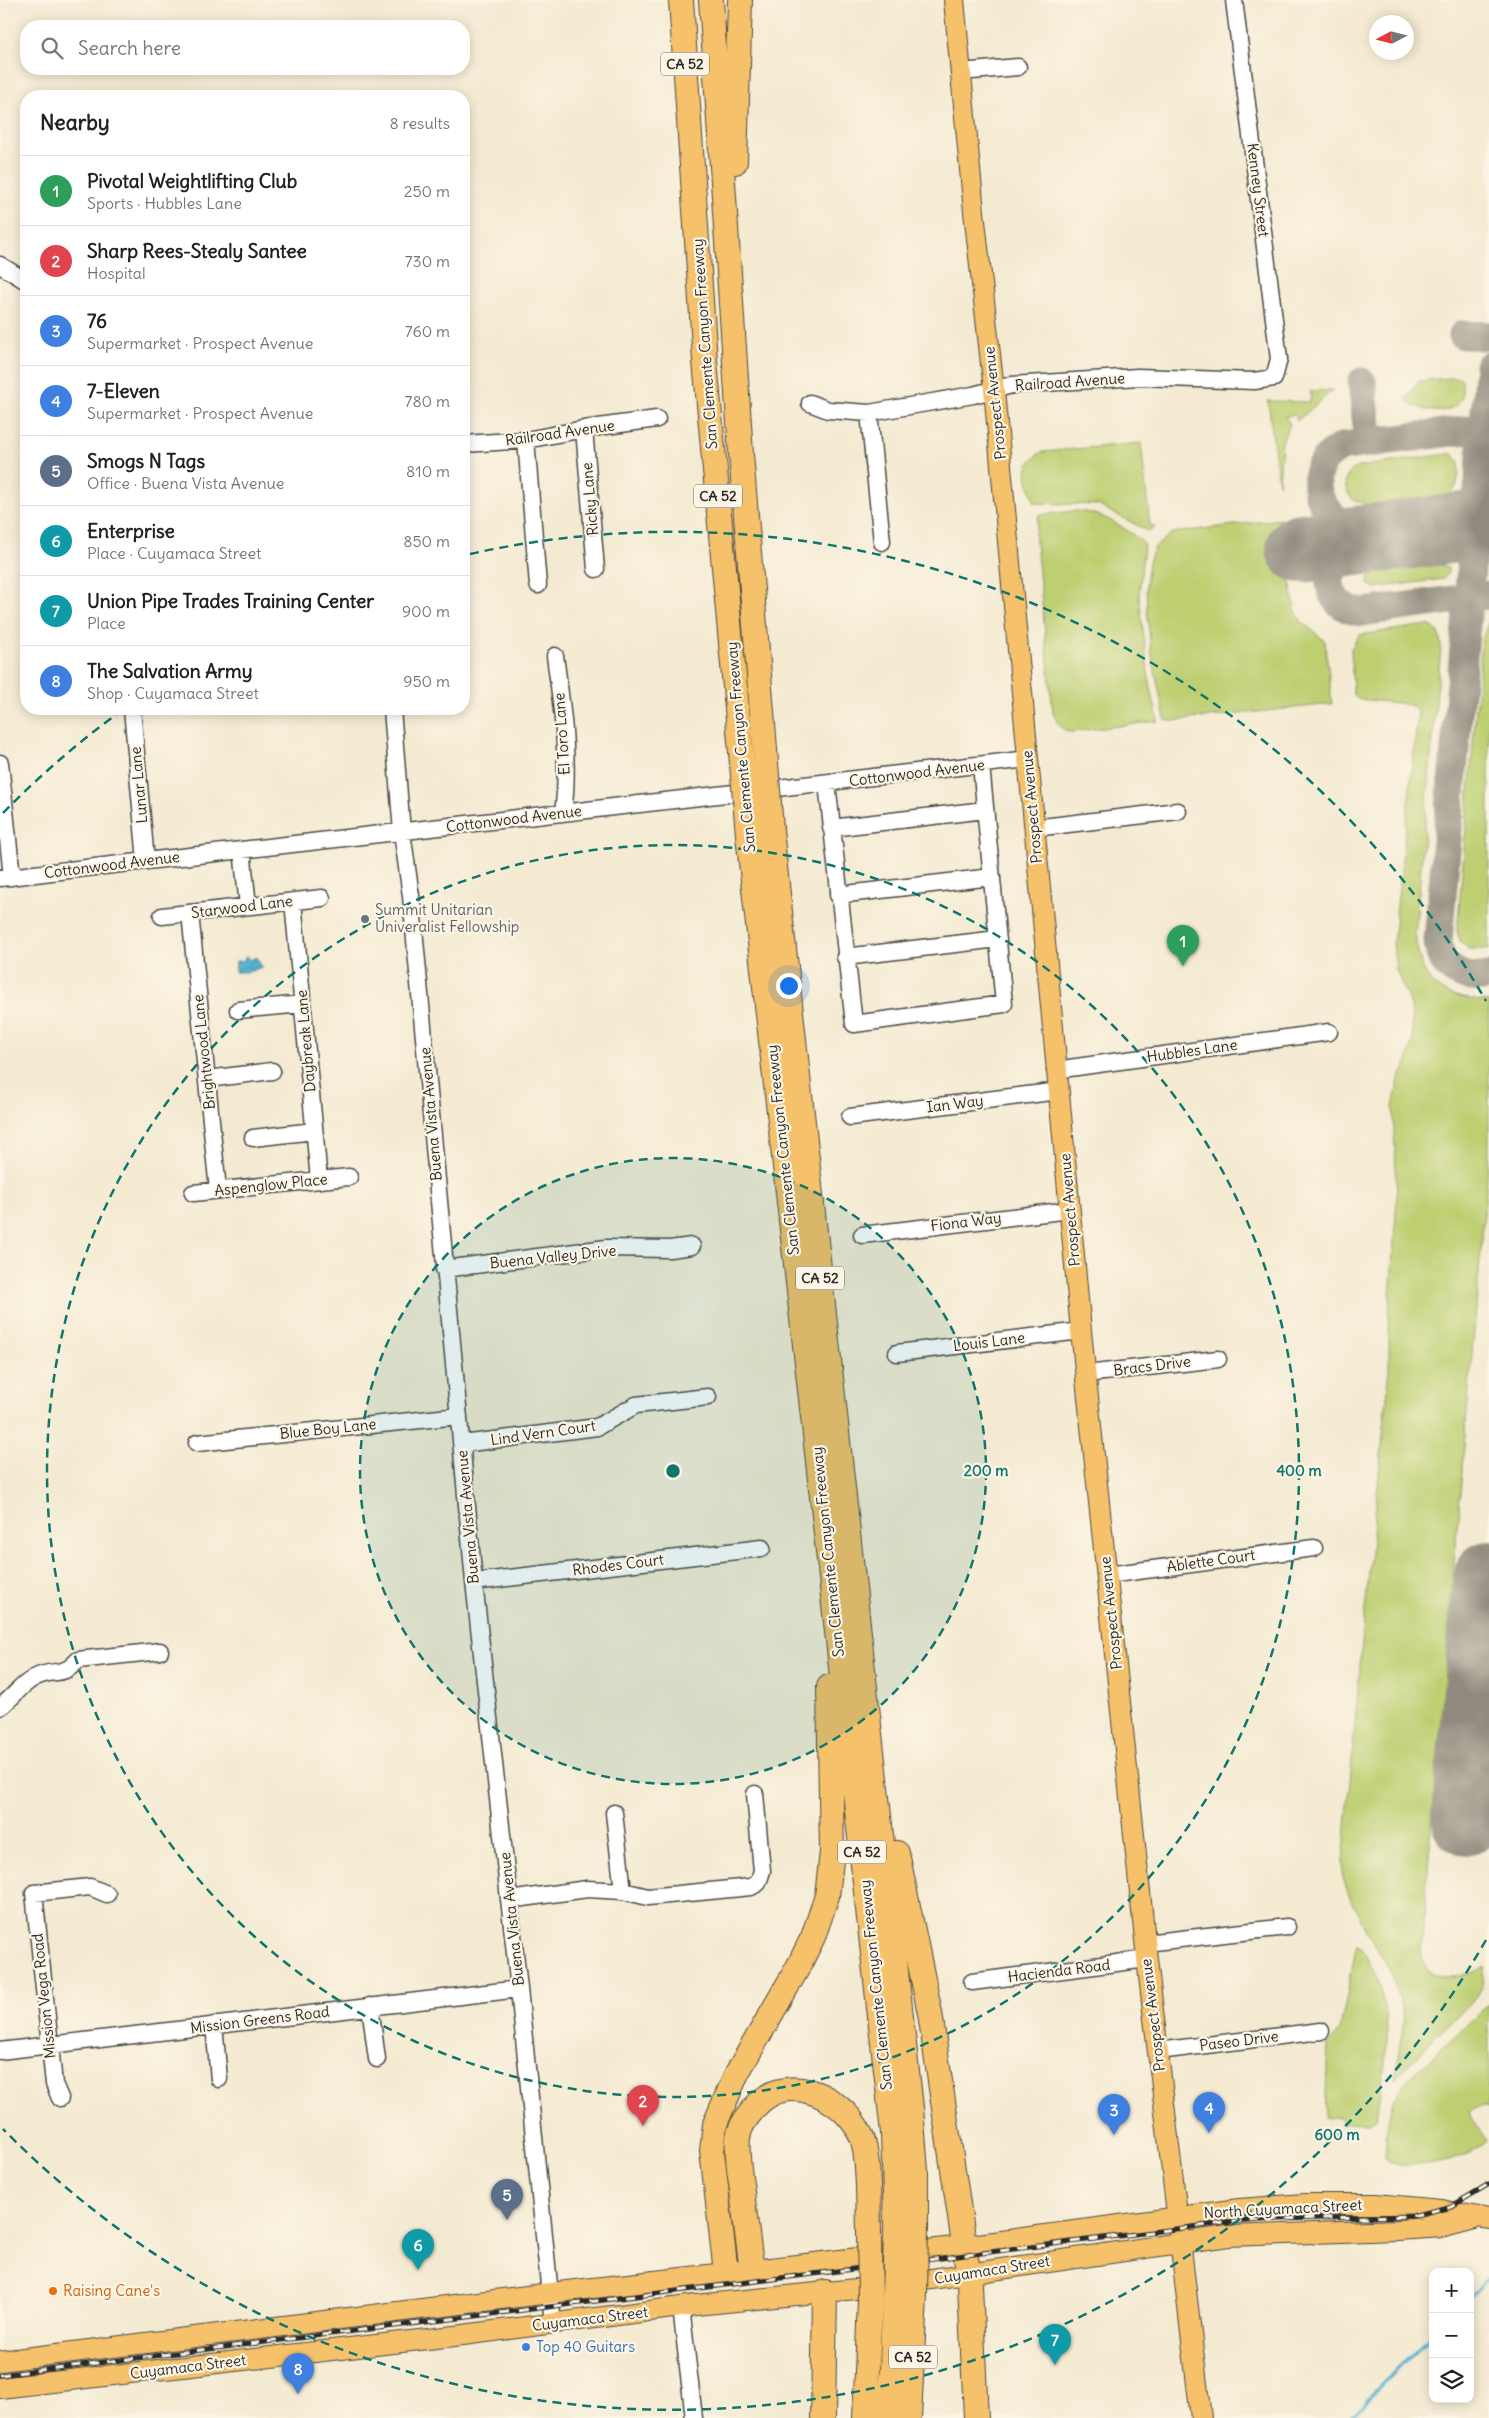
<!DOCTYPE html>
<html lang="en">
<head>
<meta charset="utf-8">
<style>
	:root { --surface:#fff; --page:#f2f2f2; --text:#222; --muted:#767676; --line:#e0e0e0; --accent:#d1495b }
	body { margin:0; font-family:Delius,sans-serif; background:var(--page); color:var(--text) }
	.controls { position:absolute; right:15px; bottom:15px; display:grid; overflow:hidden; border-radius:10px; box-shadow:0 2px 12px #0003 }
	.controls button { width:45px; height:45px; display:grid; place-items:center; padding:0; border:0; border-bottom:1px solid var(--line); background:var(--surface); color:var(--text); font:25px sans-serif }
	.compass { position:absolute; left:1369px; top:15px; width:45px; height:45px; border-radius:50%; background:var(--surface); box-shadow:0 2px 12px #0003; rotate:263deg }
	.you { position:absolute; left:788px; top:985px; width:18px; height:18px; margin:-12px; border:4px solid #fff; border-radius:50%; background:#1a73e8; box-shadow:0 0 0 8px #1a73e833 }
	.badge { display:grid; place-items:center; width:32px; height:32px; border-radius:50%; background:var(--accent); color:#fff; font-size:16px; font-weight:700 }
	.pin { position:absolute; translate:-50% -41px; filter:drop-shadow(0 1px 2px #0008) }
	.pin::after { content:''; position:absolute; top:26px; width:18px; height:15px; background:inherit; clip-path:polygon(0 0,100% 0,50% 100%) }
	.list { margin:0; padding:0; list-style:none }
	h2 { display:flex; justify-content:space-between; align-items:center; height:65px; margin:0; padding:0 20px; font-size:21px }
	h2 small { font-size:16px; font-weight:400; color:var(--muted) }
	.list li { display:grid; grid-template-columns:32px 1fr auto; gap:15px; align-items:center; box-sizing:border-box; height:70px; padding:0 20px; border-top:1px solid var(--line) }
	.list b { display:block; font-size:19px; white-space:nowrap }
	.list p { margin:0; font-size:16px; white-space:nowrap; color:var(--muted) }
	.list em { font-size:16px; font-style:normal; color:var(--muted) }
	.icon { flex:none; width:28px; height:28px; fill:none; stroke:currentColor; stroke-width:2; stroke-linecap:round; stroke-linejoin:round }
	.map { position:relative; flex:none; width:1489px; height:2418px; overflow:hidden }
	.search { position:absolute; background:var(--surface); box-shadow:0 2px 12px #0003; left:20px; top:20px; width:450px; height:55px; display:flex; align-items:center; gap:12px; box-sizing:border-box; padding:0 18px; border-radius:20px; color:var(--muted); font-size:19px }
	.panel { position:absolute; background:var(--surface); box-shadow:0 2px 12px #0003; left:20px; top:90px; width:450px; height:625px; border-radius:20px }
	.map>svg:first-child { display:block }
	.grass { fill:#becf72; stroke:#747d4e }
	.water { fill:url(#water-waves); stroke:#3e6e7d }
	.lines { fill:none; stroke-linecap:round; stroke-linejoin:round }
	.stream { stroke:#50b1cf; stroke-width:3 }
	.taxiway { stroke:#908a7e; stroke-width:29 }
	.runway { stroke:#908a7e; stroke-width:70 }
	.minor-casing { stroke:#494844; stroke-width:19 }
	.major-casing { stroke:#494844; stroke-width:22 }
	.highway-casing { stroke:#494844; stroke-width:26 }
	.minor { stroke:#fff; stroke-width:16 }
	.major { stroke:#f5c16b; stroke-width:20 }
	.highway { stroke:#f5c16b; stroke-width:24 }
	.rail-casing { stroke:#2b2b2b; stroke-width:5 }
	.rail { stroke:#fcf5e5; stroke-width:3; stroke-dasharray:9; stroke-linecap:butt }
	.highway-bridge-casing { stroke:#494844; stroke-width:26; stroke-linecap:butt }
	.highway-bridge { stroke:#f5c16b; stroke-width:24 }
	.ring { fill:none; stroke:#0f766e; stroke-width:2.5; stroke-dasharray:9 6 }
	.worship-dot { fill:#6b7280; stroke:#fcf5e5; stroke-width:2 }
	.food-dot { fill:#e8710a; stroke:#fcf5e5; stroke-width:2 }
	.shop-dot { fill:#3f7fe0; stroke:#fcf5e5; stroke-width:2 }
	.labels { text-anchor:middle; stroke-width:4.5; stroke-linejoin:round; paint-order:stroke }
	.shield { fill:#fcf5e5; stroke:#6a6863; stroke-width:1 }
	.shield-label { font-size:14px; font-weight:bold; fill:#2b2b2b }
	.street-label { font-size:15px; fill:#2b2b2b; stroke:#fcf5e5 }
	.worship-label { font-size:15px; fill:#5b616d; stroke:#fcf5e5; text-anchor:start }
	.food-label { font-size:15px; fill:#c56008; stroke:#fcf5e5; text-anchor:start }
	.shop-label { font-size:15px; fill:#366cbe; stroke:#fcf5e5; text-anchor:start }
	.centre { fill:#0f766e; stroke:#fcf5e5; stroke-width:2.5 }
	.ring-label { font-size:15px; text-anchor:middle; font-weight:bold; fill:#0f766e; stroke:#fcf5e5; stroke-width:4.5; stroke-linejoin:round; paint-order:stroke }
</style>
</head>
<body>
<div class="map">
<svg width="1489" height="2418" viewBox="0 0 1489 2418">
	<defs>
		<pattern id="water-waves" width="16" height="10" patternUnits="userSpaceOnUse" patternTransform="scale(1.25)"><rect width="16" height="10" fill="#50b1cf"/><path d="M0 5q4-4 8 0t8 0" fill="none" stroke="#4390a8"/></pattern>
	</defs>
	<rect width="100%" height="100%" fill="#fcf5e5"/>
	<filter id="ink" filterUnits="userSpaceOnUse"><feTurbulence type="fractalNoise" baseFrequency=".02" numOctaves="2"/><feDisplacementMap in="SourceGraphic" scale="10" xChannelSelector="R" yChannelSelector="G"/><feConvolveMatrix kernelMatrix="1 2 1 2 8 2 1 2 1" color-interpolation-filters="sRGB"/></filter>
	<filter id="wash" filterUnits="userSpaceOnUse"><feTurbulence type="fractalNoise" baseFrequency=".0096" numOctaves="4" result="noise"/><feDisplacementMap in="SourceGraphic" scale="20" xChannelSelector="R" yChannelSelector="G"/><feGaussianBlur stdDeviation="1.12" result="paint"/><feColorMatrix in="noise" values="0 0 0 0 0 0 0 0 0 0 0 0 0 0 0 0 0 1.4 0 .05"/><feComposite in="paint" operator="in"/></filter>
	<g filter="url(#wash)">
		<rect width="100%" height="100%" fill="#f4ead2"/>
		<path class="grass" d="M1448,378H1459L1462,380V397C1453,418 1419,413 1406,399L1419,381Z
			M1333,390L1297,421L1295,414L1285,417L1290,424L1282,441L1279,485L1268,401L1310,402L1311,391Z
			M1141,443L1150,526H1155L1150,532L1098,505L1035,503C1028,481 1019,465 1042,452Z
			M1447,454H1453L1459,462C1459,474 1459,488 1449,495L1367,505L1352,499C1342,486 1343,474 1358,467Z
			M1076,511C1099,511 1127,528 1144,544L1139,596L1148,673L1158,721L1071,732C1060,730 1057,722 1053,713L1035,533L1039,515Z
			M1281,519L1295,610L1302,622L1325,641L1332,704L1172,721L1165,720L1151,651L1147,610L1146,586L1149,562L1155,547L1172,533Z
			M1438,564L1448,568V573L1443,579L1375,588L1368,584L1369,577L1374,573Z
			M1489,621V949H1468L1461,942L1457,932L1482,639Z
			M1428,625C1439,629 1440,636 1441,646L1415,934C1422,987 1437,996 1489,1002V1155L1421,1951C1423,1957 1424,1969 1430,1972C1446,1982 1472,1975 1486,1966L1482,1985L1476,1996L1396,2078C1397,2056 1405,2035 1402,2013C1396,1962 1353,1923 1342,1873L1364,1620L1389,1377V1310L1397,1197L1393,1106L1399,1079L1407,1063L1413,1040L1411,1006L1396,970L1393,942L1418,714L1415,707L1407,704L1357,699L1353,693L1351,649L1359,635Z
			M1357,1943C1364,1951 1368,1960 1373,1970C1398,2022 1384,2064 1376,2118L1369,2122L1342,2124L1340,2117L1325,2118L1328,2044L1340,2030Z
			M1489,2004V2108C1481,2105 1475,2107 1469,2113C1472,2125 1482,2130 1486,2141L1484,2144C1466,2159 1408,2172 1388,2162L1385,2158C1387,2132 1386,2107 1401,2086Z"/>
		<path class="water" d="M246,956L250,960L256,957L262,967L248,972H235L236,961H243Z"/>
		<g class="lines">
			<path class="stream" d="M1470,2296L1489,2279
				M1349,2418L1433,2334"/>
			<path class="taxiway" d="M1463,335L1489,336
				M1489,366L1438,941C1439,969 1463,981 1489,976
				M1362,382L1369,443
				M1379,538C1363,533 1346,528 1333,516C1308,492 1312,460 1344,446L1489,427
				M1379,538C1367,543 1352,548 1341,557C1319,580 1332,611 1363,612L1489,595
				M1468,1810L1489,1812"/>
			<path class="runway" d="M1301,548L1489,524
				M1467,1820L1489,1576"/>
		</g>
	</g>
	<g filter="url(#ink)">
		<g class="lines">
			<defs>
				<path id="minor" d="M960,72L1018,67
					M0,265L26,281
					M810,403L828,410L869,413L973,395L1012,385L1138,377L1254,381L1274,378L1279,359L1234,0
					M869,413L882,542
					M584,429L596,569
					M526,440L538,585
					M464,444L526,440L584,429L657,419
					M555,656C562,706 570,762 563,813
					M132,709L146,861
					M392,709L402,832L411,896L474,1582L519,1989L553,2324
					M0,763L12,877
					M827,783L854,1024L1004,1004L981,765
					M831,828L985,810
					M1034,828L1178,811
					M242,850L248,906
					M0,878L1028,759
					M838,895L992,877
					M293,901L319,1180
					M190,913L218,1190
					M162,916L322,898
					M845,957L998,939
					M238,1010L303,1004
					M1055,1070L1329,1032
					M207,1079L272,1071
					M850,1117L1059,1091
					M253,1138L314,1131
					M193,1193L349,1177
					M862,1235L1070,1210
					M444,1269L606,1248L670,1249L692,1246
					M897,1353L1081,1331
					M1086,1374L1218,1359
					M197,1443L459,1416
					M462,1444L597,1427L636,1405L708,1397
					M1107,1575L1314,1548
					M474,1582L762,1548
					M0,1707C13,1698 21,1684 36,1677C55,1668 62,1678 78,1660L160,1651
					M614,1813L623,1891
					M509,1900L587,1889L623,1891L648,1897L751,1887L758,1883L762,1871L755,1794
					M1145,1943L1287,1927
					M972,1982L1147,1959
					M370,2006L377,2059
					M214,2025L219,2079
					M0,2051L519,1989
					M1158,2051L1321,2031
					M60,2098L54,2084L34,1893L90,1887L107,1894
					M681,2307L694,2418"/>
				<path id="major" d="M954,0L974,212L994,390L1081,1331L1147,1959L1201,2418
					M0,2361L567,2291L963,2246L1239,2209L1305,2204H1376L1441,2210L1489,2219
					M0,2388L463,2335L696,2305L876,2287L1228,2236L1397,2230L1444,2227L1474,2219"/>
				<path id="highway" d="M681,0L705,361L741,752
					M711,0L741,454L765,749
					M735,162L740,0
					M771,830L911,2108L916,2171V2224
					M748,835L893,2133L896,2227
					M897,1853L930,2013L970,2285L976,2418
					M752,2270C748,2244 745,2217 742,2191C740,2174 736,2155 738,2138C739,2129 746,2118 752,2111C783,2069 840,2094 860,2133C870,2151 868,2208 869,2231
					M726,2273L712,2151L715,2124L737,2073L797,1969L813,1937L827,1896L832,1852L829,1687
					M823,2418L825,2292
					M865,2418L870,2301
					M887,2418L892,2369L894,2299
					M909,2418L915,2296"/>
			</defs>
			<use href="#minor" class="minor-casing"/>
			<use href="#major" class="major-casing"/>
			<use href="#highway" class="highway-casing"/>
			<use href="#minor" class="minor"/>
			<use href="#major" class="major"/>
			<use href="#highway" class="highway"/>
			<defs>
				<path id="rail" d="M0,2375L1232,2222L1278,2219L1412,2216L1452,2206L1489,2184"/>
			</defs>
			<use href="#rail" class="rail-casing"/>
			<use href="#rail" class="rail"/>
			<defs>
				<path id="highway-bridge" d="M765,749L771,830
					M741,752L748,835
					M869,2231L870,2301
					M915,2296L916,2224
					M894,2299L896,2227"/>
			</defs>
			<use href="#highway-bridge" class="highway-bridge-casing"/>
			<use href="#highway-bridge" class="highway-bridge"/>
		</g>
	</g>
	<circle cx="673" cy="1471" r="313" fill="#0f766e" fill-opacity=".12"/>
	<g class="ring">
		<circle cx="673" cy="1471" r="313"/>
		<circle cx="673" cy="1471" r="626"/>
		<path d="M1486 1940A939 939 0 0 1 3 2129M3 813A939 939 0 0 1 121 711M470 554A939 939 0 0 1 1486 1001"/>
	</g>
	<circle class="worship-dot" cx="365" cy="919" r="5"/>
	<circle class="food-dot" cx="53" cy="2291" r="5"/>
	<circle class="shop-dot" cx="526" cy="2347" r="5"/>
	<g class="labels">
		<g class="shield">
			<rect x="661" y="52.5" width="48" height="23" rx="4"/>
			<rect x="694" y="484.5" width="48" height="23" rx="4"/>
			<rect x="796" y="1266.5" width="48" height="23" rx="4"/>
			<rect x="838" y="1840.5" width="48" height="23" rx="4"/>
			<rect x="889" y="2345.5" width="48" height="23" rx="4"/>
		</g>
		<g class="shield-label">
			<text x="685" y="69">CA 52</text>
			<text x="718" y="501">CA 52</text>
			<text x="820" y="1283">CA 52</text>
			<text x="862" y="1857">CA 52</text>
			<text x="913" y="2362">CA 52</text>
		</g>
		<g class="street-label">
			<text transform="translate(1258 190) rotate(83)" y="5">Kenney Street</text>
			<text transform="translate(705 344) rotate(-94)" y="5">San Clemente Canyon Freeway</text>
			<text transform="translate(1070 382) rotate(-4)" y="5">Railroad Avenue</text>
			<text transform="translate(995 403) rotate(-96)" y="5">Prospect Avenue</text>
			<text transform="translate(560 433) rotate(-8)" y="5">Railroad Avenue</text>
			<text transform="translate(590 499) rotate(-95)" y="5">Ricky Lane</text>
			<text transform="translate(562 734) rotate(-94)" y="5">El Toro Lane</text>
			<text transform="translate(741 747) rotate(-95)" y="5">San Clemente Canyon Freeway</text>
			<text transform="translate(917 773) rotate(-7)" y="5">Cottonwood Avenue</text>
			<text transform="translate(139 785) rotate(-95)" y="5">Lunar Lane</text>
			<text transform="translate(1032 807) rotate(-95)" y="5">Prospect Avenue</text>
			<text transform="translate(514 819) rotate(-7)" y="5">Cottonwood Avenue</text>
			<text transform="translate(112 865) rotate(-7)" y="5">Cottonwood Avenue</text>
			<text transform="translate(242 907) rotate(-7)" y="5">Starwood Lane</text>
			<text transform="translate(306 1041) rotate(-95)" y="5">Daybreak Lane</text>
			<text transform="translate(1192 1051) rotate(-8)" y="5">Hubbles Lane</text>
			<text transform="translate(204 1052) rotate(-96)" y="5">Brightwood Lane</text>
			<text transform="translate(955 1104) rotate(-7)" y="5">Ian Way</text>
			<text transform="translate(431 1114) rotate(-95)" y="5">Buena Vista Avenue</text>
			<text transform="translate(783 1150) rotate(-96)" y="5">San Clemente Canyon Freeway</text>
			<text transform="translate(271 1185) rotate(-6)" y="5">Aspenglow Place</text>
			<text transform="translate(1070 1210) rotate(-95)" y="5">Prospect Avenue</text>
			<text transform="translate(966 1222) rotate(-7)" y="5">Fiona Way</text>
			<text transform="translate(553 1257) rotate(-6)" y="5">Buena Valley Drive</text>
			<text transform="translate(989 1342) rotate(-7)" y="5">Louis Lane</text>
			<text transform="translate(1152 1366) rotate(-7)" y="5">Bracs Drive</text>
			<text transform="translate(328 1429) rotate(-6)" y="5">Blue Boy Lane</text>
			<text transform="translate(543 1433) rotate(-8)" y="5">Lind Vern Court</text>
			<text transform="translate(468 1517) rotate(-95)" y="5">Buena Vista Avenue</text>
			<text transform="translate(828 1552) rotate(-96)" y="5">San Clemente Canyon Freeway</text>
			<text transform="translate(1211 1561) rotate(-8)" y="5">Ablette Court</text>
			<text transform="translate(618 1565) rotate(-7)" y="5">Rhodes Court</text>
			<text transform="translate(1111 1613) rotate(-96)" y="5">Prospect Avenue</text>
			<text transform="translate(512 1919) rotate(-96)" y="5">Buena Vista Avenue</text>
			<text transform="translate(1059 1971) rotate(-7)" y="5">Hacienda Road</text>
			<text transform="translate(876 1985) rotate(-96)" y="5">San Clemente Canyon Freeway</text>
			<text transform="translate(44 1996) rotate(-96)" y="5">Mission Vega Road</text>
			<text transform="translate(1153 2015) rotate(-97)" y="5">Prospect Avenue</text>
			<text transform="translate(260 2020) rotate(-7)" y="5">Mission Greens Road</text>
			<text transform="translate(1239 2041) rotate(-7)" y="5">Paseo Drive</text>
			<text transform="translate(1283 2209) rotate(-3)" y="5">North Cuyamaca Street</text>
			<text transform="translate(992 2270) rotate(-9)" y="5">Cuyamaca Street</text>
			<text transform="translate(590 2319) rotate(-7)" y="5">Cuyamaca Street</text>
			<text transform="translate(188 2367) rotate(-7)" y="5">Cuyamaca Street</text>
		</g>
		<g class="worship-label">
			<text x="375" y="915">Summit Unitarian<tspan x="375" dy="17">Univeralist Fellowship</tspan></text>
		</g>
		<g class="food-label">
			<text x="63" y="2296">Raising Cane's</text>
		</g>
		<g class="shop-label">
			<text x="536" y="2352">Top 40 Guitars</text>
		</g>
	</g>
	<circle cx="673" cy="1471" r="8" class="centre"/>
	<g class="ring-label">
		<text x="986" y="1476">200 m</text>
		<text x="1299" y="1476">400 m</text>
		<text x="1337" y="2140">600 m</text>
	</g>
</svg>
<div class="controls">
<button>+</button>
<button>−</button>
<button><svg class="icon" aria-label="layers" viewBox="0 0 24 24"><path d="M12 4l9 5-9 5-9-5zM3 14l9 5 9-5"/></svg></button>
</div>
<svg class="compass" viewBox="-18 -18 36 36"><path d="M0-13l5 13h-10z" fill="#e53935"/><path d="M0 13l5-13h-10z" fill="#767676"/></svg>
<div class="you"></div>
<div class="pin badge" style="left:1183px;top:966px;background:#2e9e5b">1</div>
<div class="pin badge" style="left:643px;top:2126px;background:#e0444e">2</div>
<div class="pin badge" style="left:1114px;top:2135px;background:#3f7fe0">3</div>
<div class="pin badge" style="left:1209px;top:2133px;background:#3f7fe0">4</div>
<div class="pin badge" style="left:507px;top:2220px;background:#5c6f8a">5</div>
<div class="pin badge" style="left:418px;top:2270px;background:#0f9aa8">6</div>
<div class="pin badge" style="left:1055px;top:2365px;background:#0f9aa8">7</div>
<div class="pin badge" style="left:298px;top:2394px;background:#3f7fe0">8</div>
<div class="search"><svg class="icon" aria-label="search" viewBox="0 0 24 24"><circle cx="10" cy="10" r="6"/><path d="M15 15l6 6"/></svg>Search here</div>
<section class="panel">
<h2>Nearby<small>8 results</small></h2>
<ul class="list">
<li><span class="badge" style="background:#2e9e5b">1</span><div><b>Pivotal Weightlifting Club</b><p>Sports · Hubbles Lane</p></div><em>250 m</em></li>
<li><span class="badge" style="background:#e0444e">2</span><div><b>Sharp Rees-Stealy Santee</b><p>Hospital</p></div><em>730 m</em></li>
<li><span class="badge" style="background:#3f7fe0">3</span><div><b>76</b><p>Supermarket · Prospect Avenue</p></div><em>760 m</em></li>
<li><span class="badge" style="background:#3f7fe0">4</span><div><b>7-Eleven</b><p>Supermarket · Prospect Avenue</p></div><em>780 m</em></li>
<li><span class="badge" style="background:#5c6f8a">5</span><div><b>Smogs N Tags</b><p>Office · Buena Vista Avenue</p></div><em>810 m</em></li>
<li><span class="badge" style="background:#0f9aa8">6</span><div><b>Enterprise</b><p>Place · Cuyamaca Street</p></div><em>850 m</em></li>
<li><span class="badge" style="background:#0f9aa8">7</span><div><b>Union Pipe Trades Training Center</b><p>Place</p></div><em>900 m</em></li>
<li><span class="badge" style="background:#3f7fe0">8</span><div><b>The Salvation Army</b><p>Shop · Cuyamaca Street</p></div><em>950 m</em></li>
</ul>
</section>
</div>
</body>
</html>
